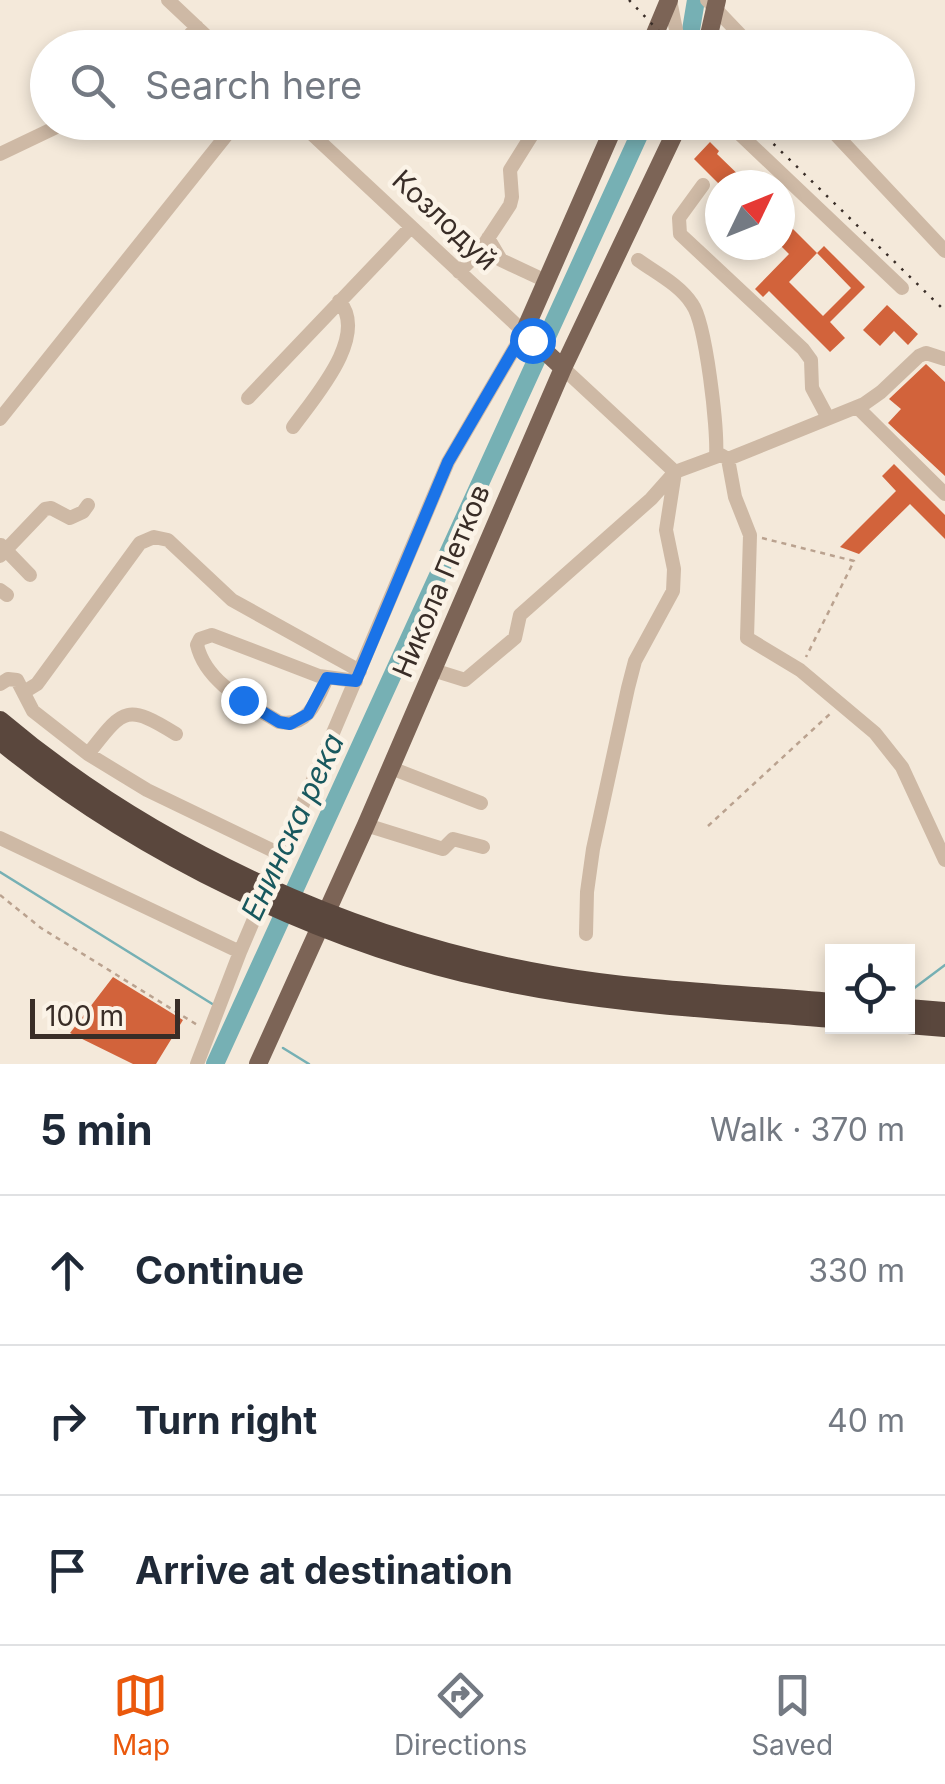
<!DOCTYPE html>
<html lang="en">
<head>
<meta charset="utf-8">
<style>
	:root { --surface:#fff; --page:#f6f6f7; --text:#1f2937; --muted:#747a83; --line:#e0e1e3; --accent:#ea580c }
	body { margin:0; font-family:Inter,sans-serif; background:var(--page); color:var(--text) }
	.controls { position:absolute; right:30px; bottom:30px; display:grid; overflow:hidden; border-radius:0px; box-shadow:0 5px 15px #0003 }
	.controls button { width:90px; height:90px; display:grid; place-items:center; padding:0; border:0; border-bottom:2px solid var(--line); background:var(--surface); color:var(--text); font:50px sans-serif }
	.compass { position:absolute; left:705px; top:170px; width:90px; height:90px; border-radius:50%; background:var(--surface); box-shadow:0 5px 15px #0003; rotate:47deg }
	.scale { position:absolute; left:30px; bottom:25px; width:150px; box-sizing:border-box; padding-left:10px; border:5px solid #392d27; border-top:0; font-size:28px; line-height:35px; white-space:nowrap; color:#392d27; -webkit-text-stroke:8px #fbf3e7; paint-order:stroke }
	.stop { position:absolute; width:30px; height:30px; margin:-22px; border:8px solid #1a73e8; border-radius:50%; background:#fff }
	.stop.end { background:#1a73e8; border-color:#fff; box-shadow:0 2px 10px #0008 }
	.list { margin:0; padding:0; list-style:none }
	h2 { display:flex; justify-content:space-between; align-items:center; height:130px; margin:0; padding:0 40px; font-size:42px }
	h2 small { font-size:32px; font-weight:400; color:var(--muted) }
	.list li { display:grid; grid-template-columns:65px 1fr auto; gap:30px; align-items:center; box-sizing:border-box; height:150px; padding:0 40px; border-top:2px solid var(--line) }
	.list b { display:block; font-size:38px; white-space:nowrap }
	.list em { font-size:32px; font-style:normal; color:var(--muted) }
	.icon { flex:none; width:55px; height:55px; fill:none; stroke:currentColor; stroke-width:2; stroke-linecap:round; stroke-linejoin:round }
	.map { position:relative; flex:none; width:945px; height:1064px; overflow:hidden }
	.search { position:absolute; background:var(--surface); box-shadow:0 5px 15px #0003; left:30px; right:30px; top:30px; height:110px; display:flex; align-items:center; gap:25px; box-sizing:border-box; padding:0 35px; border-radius:55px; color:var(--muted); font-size:38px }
	.sheet { height:580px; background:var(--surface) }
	nav { display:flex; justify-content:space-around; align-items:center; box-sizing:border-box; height:140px; border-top:2px solid var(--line); background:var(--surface); font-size:28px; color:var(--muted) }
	nav a { display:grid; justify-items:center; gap:5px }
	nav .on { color:var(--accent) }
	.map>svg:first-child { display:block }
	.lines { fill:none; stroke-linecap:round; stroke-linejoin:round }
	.stream { stroke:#76b0b4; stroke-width:2.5 }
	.river { stroke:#76b0b4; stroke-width:18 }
	.building { fill:#d2633b; fill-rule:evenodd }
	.path { stroke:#baa28f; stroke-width:2.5; stroke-dasharray:5 5; stroke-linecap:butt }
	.minor { stroke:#ceb9a5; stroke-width:14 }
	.major { stroke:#7c6456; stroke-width:18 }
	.highway { stroke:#5a473d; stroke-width:20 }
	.rail { stroke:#392d27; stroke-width:2.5; stroke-dasharray:2.5 8; stroke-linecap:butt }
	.route { stroke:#1a73e8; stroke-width:12 }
	.labels { text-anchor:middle; stroke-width:9; stroke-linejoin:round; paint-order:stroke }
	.street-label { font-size:28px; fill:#392d27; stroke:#fbf3e7 }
	.water-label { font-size:30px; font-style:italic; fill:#18585e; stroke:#fbf3e7 }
</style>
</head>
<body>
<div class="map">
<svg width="945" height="1064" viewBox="0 0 945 1064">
	<rect width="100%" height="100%" fill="#f4e9da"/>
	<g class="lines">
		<path class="stream" d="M0,872L214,1005
			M909,992L945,965
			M283,1048L309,1064"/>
		<path class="river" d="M688,48L696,0
			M215,1064L645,122"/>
	</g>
	<path class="building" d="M710,142L719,151L717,154L749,185H720L694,159Z
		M780,216L817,253L824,246L865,287L830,322L845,338L830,352L769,291L763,297L755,289L789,254L780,245ZM817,253L851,288L823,316L789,282Z
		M887,305L918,334L908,345L894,331L880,346L863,330Z
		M926,364L945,382V476L888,423L901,409L889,399Z
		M894,464L945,515V539L910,504L859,554L840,547L896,491L882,476Z
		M113,977L183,1020L156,1064H133L70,1033Z"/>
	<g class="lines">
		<path class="path" d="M762,538L854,561L806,657
			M708,826L832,712
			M0,895L41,928L199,1026"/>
		<path class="minor" d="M168,0L219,48
			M670,0L678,40L675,48
			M707,0L753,48
			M178,48L197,27
			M727,122L902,288
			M824,122L945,251
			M0,154L67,122
			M703,185L679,218L680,234L803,349L811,360L812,388L828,418
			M488,238L501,260L546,281
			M638,260C656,273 680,285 692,304C706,323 718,430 716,456
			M459,272L479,252L510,205L512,197L510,170L540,122
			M563,368L675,472L666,530L674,569L673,591L635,661L628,688L593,849L587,892L586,934
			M248,398L411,227
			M857,407L945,494
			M0,419L237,122
			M293,427C313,399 370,336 339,301
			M728,459L864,404L881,392L919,356L926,353L945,359
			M1,545L30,575
			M0,556L45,509L51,508L70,518L83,512L88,505
			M0,590L7,595
			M433,670L465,680L515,638L520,615L651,499L675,472L721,455L728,459L735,497L750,535L747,638L800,670L875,733L902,767L945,860
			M327,678C317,701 308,728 279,722C248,703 206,683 197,645L200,639L212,635L319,676L356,681
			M0,684L8,679L17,680L33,711L88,754L147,790L282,855
			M24,692L37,684L140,543L154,537L168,540L232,600L360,671
			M88,754C123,710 125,702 176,734
			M391,768L481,803
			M366,825L443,849L453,839L483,847
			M0,838L240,952
			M197,1064L240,952L448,462L524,332L299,122"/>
		<path class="major" d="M649,48L669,0
			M706,48L717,0
			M563,368L524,332L616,122
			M258,1064L366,825L563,368L680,122"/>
		<path class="highway" d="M0,721C152,850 357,943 553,976C645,992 740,995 832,1003
			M0,740C135,851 323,943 494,979C605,1003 720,1009 832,1018
			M908,1009L945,1012
			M908,1024L945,1027"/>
		<path class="rail" d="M629,0L675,48
			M751,122L945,311"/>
	</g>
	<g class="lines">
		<path class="route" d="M243,700L279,722L290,724L308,714L327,678L356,681L448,462L524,332L532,340"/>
	</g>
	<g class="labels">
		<g class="street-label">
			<text transform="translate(445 220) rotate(43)" y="10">Козлодуй</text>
			<text transform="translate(441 581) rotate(-67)" y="10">Никола Петков</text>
		</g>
		<g class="water-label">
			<text transform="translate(293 827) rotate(-65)" y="10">Енинска река</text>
		</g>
	</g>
</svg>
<div class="controls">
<button><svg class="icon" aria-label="locate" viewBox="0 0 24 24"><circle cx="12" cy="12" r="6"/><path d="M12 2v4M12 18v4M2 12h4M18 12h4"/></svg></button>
</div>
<svg class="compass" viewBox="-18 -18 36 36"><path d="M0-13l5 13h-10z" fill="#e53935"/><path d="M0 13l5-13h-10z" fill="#747a83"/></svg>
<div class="scale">100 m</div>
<div class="stop" style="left:532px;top:340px"></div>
<div class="stop end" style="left:243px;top:700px"></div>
<div class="search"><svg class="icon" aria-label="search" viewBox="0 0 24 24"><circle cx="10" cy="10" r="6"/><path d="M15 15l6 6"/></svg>Search here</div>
</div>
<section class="sheet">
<h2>5 min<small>Walk · 370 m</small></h2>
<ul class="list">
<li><svg class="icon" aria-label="ahead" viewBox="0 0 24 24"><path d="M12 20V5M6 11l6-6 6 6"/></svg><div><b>Continue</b></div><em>330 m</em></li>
<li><svg class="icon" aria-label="right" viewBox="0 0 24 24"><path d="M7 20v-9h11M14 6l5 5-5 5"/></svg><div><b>Turn right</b></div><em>40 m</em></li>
<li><svg class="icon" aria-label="arrive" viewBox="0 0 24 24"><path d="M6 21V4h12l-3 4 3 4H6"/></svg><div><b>Arrive at destination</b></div></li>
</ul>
</section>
<nav>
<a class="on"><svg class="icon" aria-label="map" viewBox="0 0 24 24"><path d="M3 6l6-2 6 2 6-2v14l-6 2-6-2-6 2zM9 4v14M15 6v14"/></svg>Map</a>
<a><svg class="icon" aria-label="directions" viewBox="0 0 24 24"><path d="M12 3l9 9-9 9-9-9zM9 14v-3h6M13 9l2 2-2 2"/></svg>Directions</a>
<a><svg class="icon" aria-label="saved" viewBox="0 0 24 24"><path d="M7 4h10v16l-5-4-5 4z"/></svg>Saved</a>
</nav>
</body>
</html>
